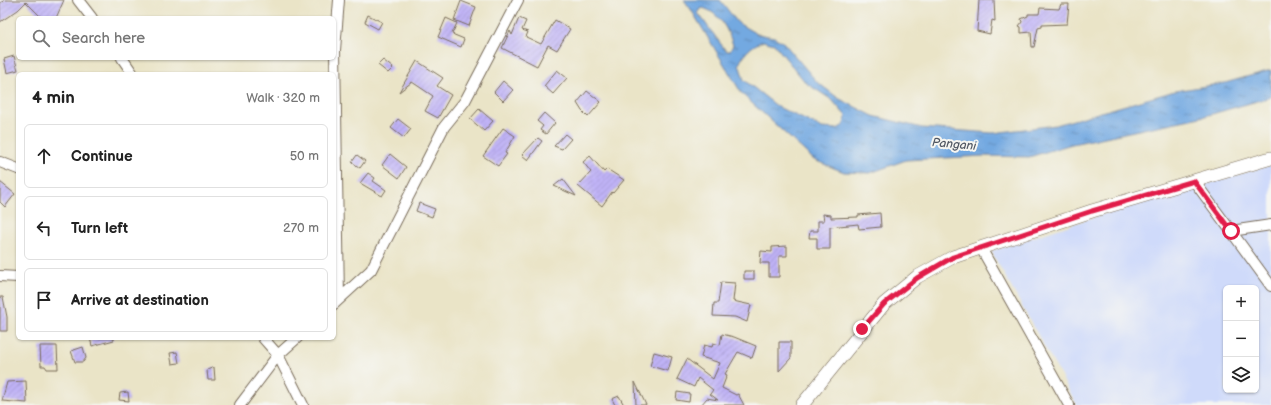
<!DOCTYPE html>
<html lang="en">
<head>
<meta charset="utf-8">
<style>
	:root { --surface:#fff; --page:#f2f2f2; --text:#222; --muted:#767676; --line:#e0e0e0 }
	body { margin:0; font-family:"Balsamiq Sans",sans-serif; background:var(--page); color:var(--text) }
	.controls { position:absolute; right:12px; bottom:12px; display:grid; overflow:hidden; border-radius:6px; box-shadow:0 1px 3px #0004 }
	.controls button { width:36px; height:36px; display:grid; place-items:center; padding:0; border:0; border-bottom:1px solid var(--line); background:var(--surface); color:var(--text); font:20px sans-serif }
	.stop { position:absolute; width:12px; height:12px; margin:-9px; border:3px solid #e11d48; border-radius:50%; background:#fff }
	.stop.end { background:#e11d48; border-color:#fff; box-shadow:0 1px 4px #0008 }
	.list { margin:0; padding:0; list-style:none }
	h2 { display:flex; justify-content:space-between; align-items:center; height:52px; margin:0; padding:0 16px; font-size:17px }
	h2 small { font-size:13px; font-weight:400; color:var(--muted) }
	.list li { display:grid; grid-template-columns:26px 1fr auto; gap:12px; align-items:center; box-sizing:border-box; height:64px; margin:0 8px 8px; padding:0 8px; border:1px solid var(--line); border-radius:6px }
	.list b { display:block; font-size:15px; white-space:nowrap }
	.list em { font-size:13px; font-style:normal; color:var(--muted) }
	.icon { flex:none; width:22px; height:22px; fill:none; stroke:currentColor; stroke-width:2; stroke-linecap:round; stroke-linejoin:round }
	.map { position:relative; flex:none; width:1271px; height:405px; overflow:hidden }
	.search { position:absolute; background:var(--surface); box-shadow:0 1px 3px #0004; left:16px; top:16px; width:320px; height:44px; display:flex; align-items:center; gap:10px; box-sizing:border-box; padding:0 14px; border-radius:6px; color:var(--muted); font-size:15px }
	.panel { position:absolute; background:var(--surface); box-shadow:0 1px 3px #0004; left:16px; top:72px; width:320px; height:268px; border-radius:6px }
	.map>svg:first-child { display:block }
	.built { fill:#cfdafa; fill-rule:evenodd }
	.water { fill:url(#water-ripples); stroke:#576a80; fill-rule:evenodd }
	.building { fill:url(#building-hatch) }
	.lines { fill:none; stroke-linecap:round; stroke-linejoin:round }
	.minor-casing { stroke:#786b59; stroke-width:12 }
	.major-casing { stroke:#786b59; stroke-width:14 }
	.minor { stroke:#fff; stroke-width:10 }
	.major { stroke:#fff; stroke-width:13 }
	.route { stroke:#e11d48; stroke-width:5 }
	.labels { text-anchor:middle; stroke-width:4; stroke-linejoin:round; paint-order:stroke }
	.water-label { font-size:12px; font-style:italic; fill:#4f5662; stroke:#f6f6f2 }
</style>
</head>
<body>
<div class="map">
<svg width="1271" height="405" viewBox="0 0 1271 405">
	<defs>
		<pattern id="water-ripples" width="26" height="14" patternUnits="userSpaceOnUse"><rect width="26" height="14" fill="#73a9e1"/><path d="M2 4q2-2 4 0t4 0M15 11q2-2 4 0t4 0" fill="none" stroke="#608ab6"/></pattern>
		<pattern id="building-hatch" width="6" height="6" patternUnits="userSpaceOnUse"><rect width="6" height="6" fill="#c0b3f7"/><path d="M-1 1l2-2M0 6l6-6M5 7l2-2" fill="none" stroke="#9d92c7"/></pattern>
	</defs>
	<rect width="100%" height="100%" fill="#f6f6f2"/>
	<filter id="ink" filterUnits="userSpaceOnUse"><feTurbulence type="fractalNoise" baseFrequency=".025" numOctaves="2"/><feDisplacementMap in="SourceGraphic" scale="8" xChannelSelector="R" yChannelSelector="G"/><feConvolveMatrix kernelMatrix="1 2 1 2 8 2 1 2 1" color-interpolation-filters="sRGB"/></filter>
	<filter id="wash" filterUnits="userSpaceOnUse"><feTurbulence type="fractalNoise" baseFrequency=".012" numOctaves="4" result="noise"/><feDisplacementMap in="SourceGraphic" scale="16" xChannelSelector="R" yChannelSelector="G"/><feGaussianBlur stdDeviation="0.9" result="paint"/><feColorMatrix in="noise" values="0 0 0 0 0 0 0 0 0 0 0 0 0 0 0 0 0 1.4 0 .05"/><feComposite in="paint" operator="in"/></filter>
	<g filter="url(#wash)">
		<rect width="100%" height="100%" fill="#eae4c7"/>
		<path class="built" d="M1271,165V405H1077L991,251L1094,217ZM1226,288H1256V390H1226Z"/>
		<path class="water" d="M684,0H720L738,23L748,29L757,34L774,37L784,43L817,82L838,98L873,116L922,128L993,133L1056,125L1175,91L1225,83L1271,70V97L1205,116L1072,144L1029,157L983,156L906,160L870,173L844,172L814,160L742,94L690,8ZM703,8C720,13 728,30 733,45L730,51H726L698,13L699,10ZM763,41L774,44L806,83L832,100L846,116L844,125L837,129L822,128L778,107L744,80L739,64C745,52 751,46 763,41Z"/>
		<g id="blocks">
			<path class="building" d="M5,0H64L56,18H42L26,2L18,10L0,22V3Z
				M979,0H994L995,21L992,20L990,34L977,31Z
				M461,1L476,7L469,26L454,20Z
				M1061,4H1069L1067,24L1042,25V27L1038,28L1034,47H1032L1031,32L1021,33V27L1019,26L1022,22L1021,19L1028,16V14H1039L1040,8L1059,9Z
				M368,15L382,22L378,29L365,22Z
				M446,18L457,23L452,34L464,39L461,47L438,37Z
				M519,18L526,21L522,30L528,32L526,37L541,44L555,20L570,29L557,50L548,45L537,66L502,48L510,31L512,35Z
				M14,56L18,70L7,73L4,59Z
				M383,60L393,68L388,73L378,65Z
				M417,61L443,78L437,86L451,95L438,118L425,111L433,96L412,82L399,92Z
				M557,70L567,78L553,94L544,86Z
				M503,81L513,90L503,101L494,92Z
				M587,91L601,102L588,117L582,111L577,103Z
				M479,109L493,121L484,131L470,119Z
				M544,113L555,123L546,134L540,130L543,126L537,121Z
				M398,119L411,129L404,138L391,128Z
				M503,128L515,136L505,153L507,154L498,166L483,156Z
				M565,134L571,139L562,149L554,146Z
				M538,138L542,141L528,160L522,155Z
				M390,154L406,167L399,178L382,165Z
				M357,155L365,161L360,168L352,162Z
				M590,156L604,172L607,169L624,180L613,193L612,192L602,206L578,186L591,172L583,162Z
				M368,173L375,178L373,181L386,190L382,196L360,183Z
				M563,179L576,196L554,186Z
				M0,182L15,194L5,207L0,202Z
				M419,203L435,209L432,217L416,211Z
				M880,213L881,227L859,229L858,224L830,227V249H817V238H809L810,231H818V221H824L823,214L831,215V218L858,217V215Z
				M787,246V256H779V277H769V263H760L761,251L772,252V247Z
				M744,271H754V279H744Z
				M721,282L735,283L733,301L751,305L747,322L735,317L713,316L714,303H718Z
				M0,297H3L7,317V331H0Z
				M722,334L734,337L756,346L752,358L738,352L725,374L727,375L722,388L736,395L738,394L744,405H701L707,398L718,400L710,394L713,390L698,378L694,387L677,379L687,359L713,379L720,363L701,357L704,345L712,347L713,343L720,345Z
				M90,338H114V340L92,346Z
				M779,342H791V358L779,371Z
				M40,346H57L58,369H47L45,366H41Z
				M83,347L86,358L83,362H75L71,351Z
				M177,352L179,363L172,364L170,353Z
				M654,352L672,357L668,371L650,366Z
				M214,367L215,380H208L207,370Z
				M26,381L27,403L2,401L7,382Z
				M635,382L646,405H636Z
				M128,392L129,401L119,400L120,393Z
				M677,392L690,394L689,402L676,400Z
				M619,396L624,405H615L612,399Z"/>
		</g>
	</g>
	<g filter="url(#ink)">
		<use href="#blocks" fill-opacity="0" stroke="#786b59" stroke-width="1"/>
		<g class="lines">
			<defs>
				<path id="minor" d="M78,0L92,18
					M122,58L133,74
					M0,162L18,169
					M1194,181L1231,231L1271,225
					M1231,231L1271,286
					M981,248L1069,405
					M0,276L18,277
					M339,299L335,50L339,0
					M334,304L371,270L444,127L465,101L518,0
					M263,338L278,355L303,405
					M240,405L278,355L297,338"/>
				<path id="major" d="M802,405L884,304L917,277L953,257L1092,211L1271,158"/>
			</defs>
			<use href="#minor" class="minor-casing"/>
			<use href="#major" class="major-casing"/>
			<use href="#minor" class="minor"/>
			<use href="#major" class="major"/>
		</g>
	</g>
	<g class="lines" filter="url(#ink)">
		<path class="route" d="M862,329L884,304L917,278L953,257L1092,211L1194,181L1231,231"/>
	</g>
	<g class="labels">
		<g class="water-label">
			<text transform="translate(954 144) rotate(5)" y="4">Pangani</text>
		</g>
	</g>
</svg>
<div class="controls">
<button>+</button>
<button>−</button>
<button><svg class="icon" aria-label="layers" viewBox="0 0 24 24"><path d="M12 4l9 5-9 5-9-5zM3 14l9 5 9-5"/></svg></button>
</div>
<div class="stop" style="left:1231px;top:231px"></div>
<div class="stop end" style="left:862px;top:329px"></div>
<div class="search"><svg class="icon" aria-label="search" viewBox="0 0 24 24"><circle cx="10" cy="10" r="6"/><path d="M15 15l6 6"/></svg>Search here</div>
<section class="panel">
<h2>4 min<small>Walk · 320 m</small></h2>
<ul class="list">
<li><svg class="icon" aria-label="ahead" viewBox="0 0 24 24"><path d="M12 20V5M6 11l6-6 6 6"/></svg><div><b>Continue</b></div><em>50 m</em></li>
<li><svg class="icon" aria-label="left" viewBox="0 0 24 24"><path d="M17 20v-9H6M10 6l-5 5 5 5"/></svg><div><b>Turn left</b></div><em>270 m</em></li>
<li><svg class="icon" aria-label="arrive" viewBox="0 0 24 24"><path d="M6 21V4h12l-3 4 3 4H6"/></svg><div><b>Arrive at destination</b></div></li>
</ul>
</section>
</div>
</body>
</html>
